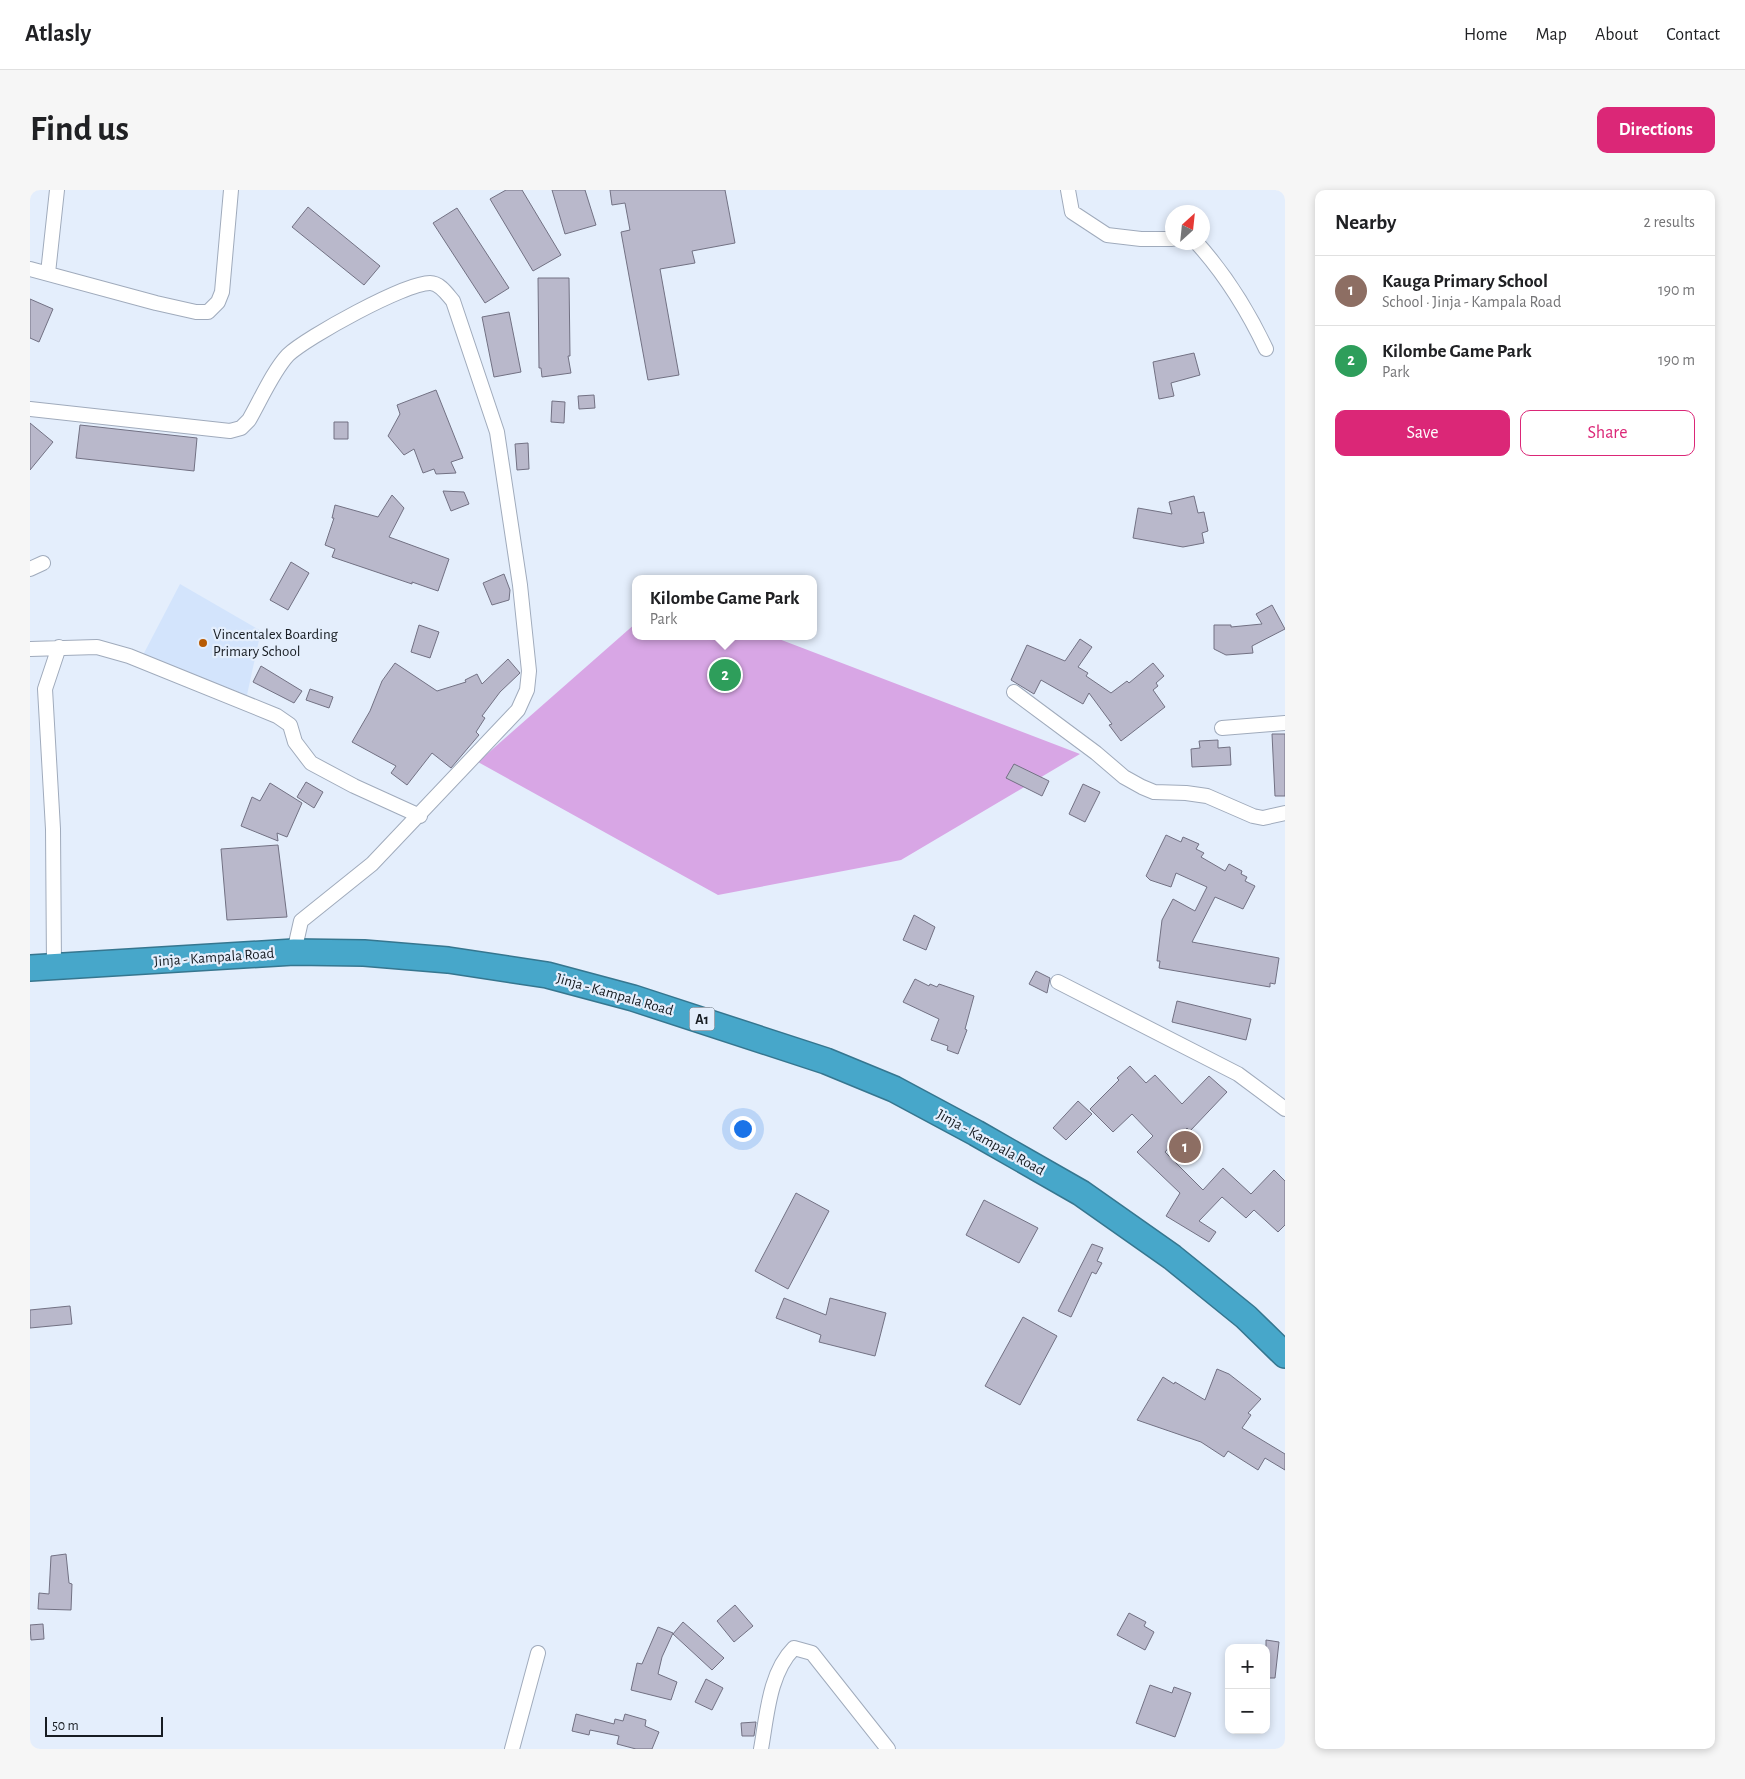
<!DOCTYPE html>
<html lang="en">
<head>
<meta charset="utf-8">
<style>
	:root { --surface:#fff; --page:#f6f6f6; --text:#202124; --muted:#757577; --line:#e0e0e0; --accent:#db2777 }
	body { margin:0; font-family:"Alegreya Sans",sans-serif; background:var(--page); color:var(--text) }
	.controls { position:absolute; right:15px; bottom:15px; display:grid; overflow:hidden; border-radius:10px; box-shadow:0 2px 8px #0003 }
	.controls button { width:45px; height:45px; display:grid; place-items:center; padding:0; border:0; border-bottom:1px solid var(--line); background:var(--surface); color:var(--text); font:25px sans-serif }
	.compass { position:absolute; left:1135px; top:15px; width:45px; height:45px; border-radius:50%; background:var(--surface); box-shadow:0 2px 8px #0003; rotate:27deg }
	.scale { position:absolute; left:15px; bottom:12px; width:118px; box-sizing:border-box; padding-left:5px; border:2px solid #171c22; border-top:0; font-size:14px; line-height:18px; white-space:nowrap; color:#171c22; -webkit-text-stroke:4px #e4eefc; paint-order:stroke }
	.you { position:absolute; left:712px; top:938px; width:18px; height:18px; margin:-12px; border:4px solid #fff; border-radius:50%; background:#1a73e8; box-shadow:0 0 0 8px #1a73e833 }
	.badge { display:grid; place-items:center; width:32px; height:32px; border-radius:50%; background:var(--accent); color:#fff; font-size:16px; font-weight:700 }
	.pin { position:absolute; translate:-50% -50%; border:2px solid #fff; box-shadow:0 1px 5px #0006 }
	.popup { position:absolute; left:602px; top:385px; width:185px; height:65px; box-sizing:border-box; display:grid; place-content:center; border-radius:10px; background:var(--surface); filter:drop-shadow(0 1px 4px #0005); font-size:16px; white-space:nowrap; color:var(--muted) }
	.popup b { font-size:19px; color:var(--text) }
	.popup::after { content:''; position:absolute; left:50%; top:100%; margin-left:-10px; border:10px solid transparent; border-top-color:var(--surface) }
	.list { margin:0; padding:0; list-style:none }
	h2 { display:flex; justify-content:space-between; align-items:center; height:65px; margin:0; padding:0 20px; font-size:21px }
	h2 small { font-size:16px; font-weight:400; color:var(--muted) }
	.list li { display:grid; grid-template-columns:32px 1fr auto; gap:15px; align-items:center; box-sizing:border-box; height:70px; padding:0 20px; border-top:1px solid var(--line) }
	.list b { display:block; font-size:19px; white-space:nowrap }
	.list p { margin:0; font-size:16px; white-space:nowrap; color:var(--muted) }
	.list em { font-size:16px; font-style:normal; color:var(--muted) }
	.actions { display:flex; gap:10px; padding:15px 20px }
	.actions a { flex:1; padding:11px 0; border:1px solid var(--accent); border-radius:10px; text-align:center; font-size:18px; color:var(--accent) }
	.actions .main { background:var(--accent); color:#fff }
	.map { position:relative; flex:none; width:1255px; height:1559px; overflow:hidden; border-radius:10px }
	header { display:flex; align-items:center; gap:30px; box-sizing:border-box; height:70px; padding:0 25px; background:var(--surface); border-bottom:1px solid var(--line) }
	header strong { font-size:24px }
	nav { display:flex; gap:28px; margin-inline-start:auto; font-size:18px }
	.intro { display:flex; align-items:center; justify-content:space-between; box-sizing:border-box; height:120px; padding:0 30px }
	h1 { margin:0; font-size:35px }
	.button { padding:12px 22px; border-radius:10px; background:var(--accent); color:#fff; font-size:18px; font-weight:700 }
	main { display:flex; gap:30px; padding:0 30px }
	aside { flex:1; background:var(--surface); border-radius:10px; box-shadow:0 2px 8px #0003 }
	.map>svg:first-child { display:block }
	.built { fill:#d3e4fc }
	.green { fill:#d8a6e5 }
	.building { fill:#b9b8cb; stroke:#727183 }
	.lines { fill:none; stroke-linecap:round; stroke-linejoin:round }
	.street-casing { stroke:#a0abbc; stroke-width:16 }
	.highway-casing { stroke:#36768f; stroke-width:28 }
	.street { stroke:#fff; stroke-width:14 }
	.highway { stroke:#47a7ca; stroke-width:25 }
	.poi-dot { fill:#b75a02; stroke:#e4eefc; stroke-width:2 }
	.labels { text-anchor:middle; stroke-width:4.5; stroke-linejoin:round; paint-order:stroke }
	.shield { fill:#e4eefc; stroke:#545b63; stroke-width:1 }
	.shield-label { font-size:14px; font-weight:bold; fill:#171c22 }
	.poi-label { font-size:15px; fill:#171c22; stroke:#e4eefc; text-anchor:start }
	.street-label { font-size:15px; fill:#171c22; stroke:#e4eefc }
</style>
</head>
<body>
<header>
<strong>Atlasly</strong>
<nav><a>Home</a><a>Map</a><a>About</a><a>Contact</a></nav>
</header>
<div class="intro"><h1>Find us</h1><a class="button">Directions</a></div>
<main>
<div class="map">
<svg width="1255" height="1559" viewBox="0 0 1255 1559">
	<rect width="100%" height="100%" fill="#e4eefc"/>
	<path class="built" d="M150,394L231,441L217,505L113,465Z"/>
	<path class="green" d="M606,433V446H741L1050,564L871,670L688,705L448,572Z"/>
	<path class="building" d="M476,0H492L531,65L503,81L460,9Z
		M522,0H555L566,35L535,44Z
		M580,0H695L705,53L662,61L665,73L630,79L649,185L618,190L591,42L600,40L595,13L582,15Z
		M278,17L350,76L334,95L262,37Z
		M427,18L479,98L455,113L403,33Z
		M508,88H539L540,166H538L541,183L512,187L511,178H509Z
		M0,109L23,119L9,152L0,148Z
		M479,122L491,182L464,187L452,127Z
		M1164,163L1170,185L1141,193L1144,206L1129,209L1123,172Z
		M406,200L433,268L421,272L426,283L406,284L404,279L393,283L384,259L374,265L358,246L370,224L367,215Z
		M564,205L565,218L549,219L548,206Z
		M522,211L535,212L534,233L521,232Z
		M304,232H318V249H304Z
		M0,233L23,252L0,280Z
		M50,235L167,248L164,281L46,268Z
		M498,253L499,279L487,280L485,254Z
		M413,301L434,302L439,314L421,321Z
		M362,305L374,318L359,347L419,369L408,401L382,392V394L302,367L305,359L295,355L304,328H302L305,315L348,327Z
		M1164,306L1168,323L1174,322L1178,341L1172,343L1174,353L1153,357L1103,348L1108,318L1142,324L1139,312Z
		M261,372L279,383L258,420L240,410Z
		M474,384L480,400L479,410L462,415L453,393Z
		M1242,415L1255,439L1222,456L1223,463L1196,465L1184,459V435H1201V437L1232,434L1226,424Z
		M389,435L409,442L400,468L381,462Z
		M1050,449L1062,457L1048,477L1058,483L1056,486L1081,503L1097,491L1099,493L1123,473L1134,486L1126,493L1128,496L1123,500L1135,517L1091,551L1079,535L1082,534L1059,503L1053,514L1011,490L1004,504L981,490L997,455L1035,471Z
		M478,469L490,483L470,502L452,526L455,528L446,542L449,545L421,578L402,563L377,595L361,583L366,576L322,552L340,521L352,491L365,473L407,501L436,492L435,490L447,484L452,494Z
		M231,476L272,501L264,513L223,492Z
		M280,499L303,507L299,518L276,510Z
		M1242,544H1255V606H1245Z
		M1188,550V558L1200,557L1201,575L1162,577L1161,559L1170,558L1169,551Z
		M984,574L1019,591L1012,606L976,588Z
		M276,592L293,602L284,618L267,607Z
		M240,593L272,613L257,647L247,643L248,651L211,636L222,607L230,611Z
		M1053,594L1070,602L1055,632L1039,624Z
		M1136,645L1151,652L1153,647L1169,654L1166,659L1174,663L1171,667L1195,681L1199,674L1212,681L1211,684L1217,687L1215,691L1225,696L1213,719L1185,707L1162,752L1249,768L1245,794L1240,793V797L1129,778L1130,771H1127L1132,730L1143,709L1165,721L1177,697L1146,683L1141,697L1120,690L1116,686Z
		M248,655L257,727L197,730L191,659Z
		M884,725L905,737L896,760L873,750Z
		M1006,781L1020,788L1017,803L999,794Z
		M885,789L899,796L900,794L907,797L909,794L944,806L935,839L937,840L928,864L917,860L918,856L901,850L909,829L873,812Z
		M1147,811L1221,829L1216,850L1142,832Z
		M1100,876L1116,893L1125,885L1152,914L1179,886L1197,902L1160,941L1157,938L1135,962L1173,1000L1193,978L1221,1004L1244,980L1255,991V1035L1248,1042L1224,1020L1216,1028L1192,1007L1169,1031L1186,1042L1179,1052L1136,1026L1150,1003L1107,962L1123,946L1102,924L1083,942L1060,919L1089,890L1087,888Z
		M1048,911L1062,924L1036,950L1023,938Z
		M766,1003L799,1021L758,1099L725,1081Z
		M954,1010L1008,1038L989,1073L936,1045Z
		M1062,1054L1073,1058L1067,1071L1072,1073L1066,1084L1062,1082L1041,1127L1028,1121Z
		M754,1108L796,1125L800,1108L856,1123L845,1166L789,1152L791,1145L746,1128Z
		M40,1116L42,1134L0,1138V1120Z
		M993,1127L1027,1146L990,1215L955,1196Z
		M1187,1179L1199,1184L1231,1209L1218,1223L1221,1225L1212,1238L1255,1264V1280L1235,1268L1228,1280L1198,1261L1194,1267L1171,1252L1107,1230L1133,1187L1144,1194L1145,1192L1175,1210Z
		M36,1364L39,1393L42,1394L41,1420L8,1419L9,1403L19,1404L21,1366Z
		M705,1415L723,1436L704,1452L687,1431Z
		M1099,1423L1116,1432L1114,1436L1124,1442L1115,1460L1087,1445Z
		M653,1432L694,1468L682,1480L643,1444Z
		M13,1434L14,1449L1,1450L0,1435Z
		M628,1437L643,1443L632,1467L628,1484L647,1492L641,1510L601,1500L607,1473L612,1474Z
		M1236,1450L1249,1452L1245,1488H1236Z
		M676,1489L693,1498L682,1520L665,1512Z
		M1120,1495L1142,1503L1144,1497L1161,1503L1145,1547L1106,1533Z
		M546,1524L584,1534L585,1529L593,1531L595,1524L616,1530L615,1536L629,1542L622,1559H606L587,1554L589,1546L560,1540L559,1545L542,1541Z
		M726,1532L724,1546H712L711,1533Z"/>
	<g class="lines">
		<defs>
			<path id="street" d="M1038,0L1042,22L1077,45L1111,49H1142
				M1166,52C1196,85 1217,119 1236,159
				M0,79L126,113L166,122H178L188,112L192,102L201,0
				M18,83L27,0
				M0,219L200,241L211,238L219,230C230,211 243,181 258,165C277,147 375,93 400,93C410,93 417,104 423,111L467,242L490,395L499,481L497,500L488,520L342,674L271,731L264,762
				M0,379L13,373
				M0,459L67,457L99,466L247,526L260,535L265,552L281,573L324,596L390,626
				M984,502L1066,563L1094,587L1112,597L1124,602L1156,603L1177,606L1223,626L1233,628L1255,623
				M1192,538L1255,533
				M24,777L23,639L15,499L29,457
				M1028,792L1208,884L1255,919
				M482,1559L508,1463
				M731,1559C737,1526 739,1483 764,1458L782,1463L858,1559"/>
			<path id="highway" d="M0,778L264,762L334,763L418,770L517,785L603,808L796,871L864,899L946,943L1051,1003L1142,1067L1216,1127L1255,1165"/>
		</defs>
		<use href="#street" class="street-casing"/>
		<use href="#highway" class="highway-casing"/>
		<use href="#street" class="street"/>
		<use href="#highway" class="highway"/>
	</g>
	<circle class="poi-dot" cx="173" cy="453" r="5"/>
	<g class="labels">
		<rect class="shield" x="659.5" y="817.5" width="25" height="23" rx="4"/>
		<g class="shield-label">
			<text x="672" y="834">A1</text>
		</g>
		<g class="poi-label">
			<text x="183" y="449">Vincentalex Boarding<tspan x="183" dy="17">Primary School</tspan></text>
		</g>
		<g class="street-label">
			<text transform="translate(184 767) rotate(-4)" y="5">Jinja - Kampala Road</text>
			<text transform="translate(585 804) rotate(16)" y="5">Jinja - Kampala Road</text>
			<text transform="translate(961 952) rotate(29)" y="5">Jinja - Kampala Road</text>
		</g>
	</g>
</svg>
<div class="controls">
<button>+</button>
<button>−</button>
</div>
<svg class="compass" viewBox="-18 -18 36 36"><path d="M0-13l5 13h-10z" fill="#e53935"/><path d="M0 13l5-13h-10z" fill="#757577"/></svg>
<div class="scale">50 m</div>
<div class="you"></div>
<div class="pin badge" style="left:1155px;top:957px;background:#8d6e63">1</div>
<div class="pin badge" style="left:695px;top:485px;background:#2e9e5b">2</div>
<div class="popup"><b>Kilombe Game Park</b>Park</div>
</div>
<aside>
<h2>Nearby<small>2 results</small></h2>
<ul class="list">
<li><span class="badge" style="background:#8d6e63">1</span><div><b>Kauga Primary School</b><p>School · Jinja - Kampala Road</p></div><em>190 m</em></li>
<li><span class="badge" style="background:#2e9e5b">2</span><div><b>Kilombe Game Park</b><p>Park</p></div><em>190 m</em></li>
</ul>
<div class="actions"><a class="main">Save</a><a>Share</a></div>
</aside>
</main>
</body>
</html>
